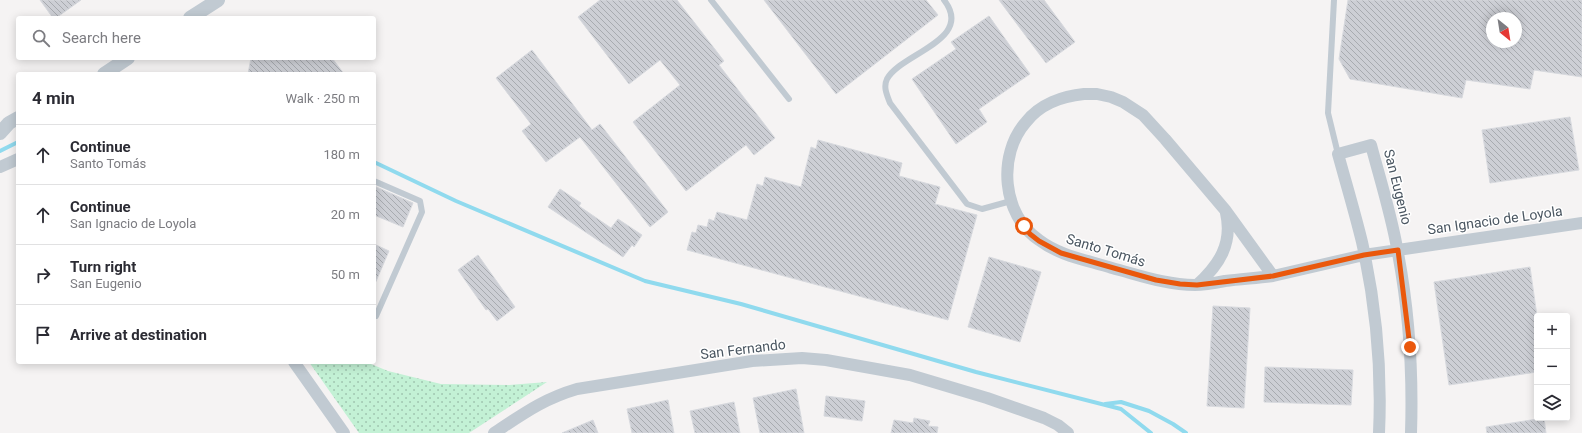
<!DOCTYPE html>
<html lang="en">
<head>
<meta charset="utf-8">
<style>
	:root { --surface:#fff; --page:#f2f2f3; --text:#2b2b33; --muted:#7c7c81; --line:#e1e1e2 }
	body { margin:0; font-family:Roboto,sans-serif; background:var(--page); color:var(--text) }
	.controls { position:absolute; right:12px; bottom:12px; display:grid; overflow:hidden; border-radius:4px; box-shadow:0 2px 10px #0003 }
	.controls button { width:36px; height:36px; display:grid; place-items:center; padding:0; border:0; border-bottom:1px solid var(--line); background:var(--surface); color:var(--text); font:20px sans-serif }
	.compass { position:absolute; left:1486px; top:12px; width:36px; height:36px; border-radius:50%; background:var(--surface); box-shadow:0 2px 10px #0003; rotate:150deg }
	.stop { position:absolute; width:12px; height:12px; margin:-9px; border:3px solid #ea580c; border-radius:50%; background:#fff }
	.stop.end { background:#ea580c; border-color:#fff; box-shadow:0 1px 4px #0008 }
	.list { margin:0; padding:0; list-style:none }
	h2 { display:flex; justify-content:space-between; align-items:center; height:52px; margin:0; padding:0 16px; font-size:17px }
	h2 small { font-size:13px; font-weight:400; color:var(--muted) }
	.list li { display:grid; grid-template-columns:26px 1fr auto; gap:12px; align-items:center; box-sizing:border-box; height:60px; padding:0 16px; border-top:1px solid var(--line) }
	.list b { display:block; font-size:15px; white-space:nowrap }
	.list p { margin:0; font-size:13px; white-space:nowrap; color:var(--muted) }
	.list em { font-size:13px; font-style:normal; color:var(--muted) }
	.icon { flex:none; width:22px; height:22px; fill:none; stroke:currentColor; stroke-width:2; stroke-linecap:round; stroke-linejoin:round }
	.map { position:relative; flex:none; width:1582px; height:433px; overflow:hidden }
	.search { position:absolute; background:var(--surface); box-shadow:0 2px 10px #0003; left:16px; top:16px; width:360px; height:44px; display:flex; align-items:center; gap:10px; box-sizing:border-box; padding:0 14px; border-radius:4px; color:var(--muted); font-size:15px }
	.panel { position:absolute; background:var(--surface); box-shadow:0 2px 10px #0003; left:16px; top:72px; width:360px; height:292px; border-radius:4px }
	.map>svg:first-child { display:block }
	.park { fill:url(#park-dots) }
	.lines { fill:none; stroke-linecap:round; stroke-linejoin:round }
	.stream { stroke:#90daee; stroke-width:4 }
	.building { fill:url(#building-back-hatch); stroke:#d7d9de; fill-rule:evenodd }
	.service { stroke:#c1cad2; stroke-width:6 }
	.minor { stroke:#c1cad2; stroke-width:12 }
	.tertiary { stroke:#c1cad2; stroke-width:14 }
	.route { stroke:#ea580c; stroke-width:5 }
	.labels { text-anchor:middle; stroke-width:3; stroke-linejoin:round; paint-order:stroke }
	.street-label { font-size:14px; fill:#4a5661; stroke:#fff }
</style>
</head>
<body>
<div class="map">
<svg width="1582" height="433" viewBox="0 0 1582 433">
	<defs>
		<pattern id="park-dots" width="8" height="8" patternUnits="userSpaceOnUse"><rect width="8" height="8" fill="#c3f1d5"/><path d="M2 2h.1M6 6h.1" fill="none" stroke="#a0c6b0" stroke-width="1.8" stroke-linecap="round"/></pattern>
		<pattern id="building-back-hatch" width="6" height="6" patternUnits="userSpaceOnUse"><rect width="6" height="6" fill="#cdcfd5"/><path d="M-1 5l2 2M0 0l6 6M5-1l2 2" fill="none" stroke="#a8abb0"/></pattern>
	</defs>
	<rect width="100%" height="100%" fill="#f5f3f3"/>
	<path class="park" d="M309,362H366L388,371L441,384L509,385L547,382L469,433H359Z"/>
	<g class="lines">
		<path class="stream" d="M0,151L18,142
			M374,162L456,201L645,281L741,304L976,372L1121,409L1151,433
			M1105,404L1121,402L1149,411L1173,424L1186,433"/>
	</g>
	<path class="building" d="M40,0H81L56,18H53Z
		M600,0H677L724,61L719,65L775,138L754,155L746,145L686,191L633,122L680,85L660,60L629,84L578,17Z
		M764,0H926L938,15L836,94Z
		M999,0H1044L1075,42L1046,63Z
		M1348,0H1582V77L1534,70L1530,89L1466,80L1462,98L1350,79L1339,59ZM1492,18H1516V42H1492Z
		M989,16L1030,74L979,109L987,122L956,144L912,79L956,49L951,42Z
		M532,50L592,130L600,124L668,212L650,227L580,137L546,162L522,131L531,124L496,78Z
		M251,58L271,60L274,58H332L344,74H248Z
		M1570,117L1579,170L1490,183L1482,130Z
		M818,140L902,163L899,176L940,187L935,204L977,215L948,320L687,250L692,232L696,233L698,225L707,227L709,219L714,221L717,212L747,220L757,184L763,186L765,177L801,187L811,147L816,149Z
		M374,186L413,203L403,227L374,215Z
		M560,189L581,203L579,206L611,228L618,219L642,235L634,247L632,245L623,257L548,207Z
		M374,244L389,251L374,286Z
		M478,255L515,307L497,321L488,309L486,310L458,270Z
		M989,257L1041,272L1020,342L968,327Z
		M1530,267L1537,316V372L1449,385L1434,282Z
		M1213,306L1250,308L1244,408L1207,406Z
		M1265,367L1353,370L1351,405L1264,402Z
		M796,389L804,433H760L753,398Z
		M826,396L865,401L862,421L824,416Z
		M668,400L674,433H632L627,409Z
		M734,402L740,433H695L690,411Z
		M914,418L930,421L928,426L938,427L937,433H891L894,420L913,423Z
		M1544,418L1546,433H1487L1486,427Z
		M593,420L598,433H562Z"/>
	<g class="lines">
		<path class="service" d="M711,0L789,99
			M944,0C975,40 901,53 887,79C883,87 887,95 890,103L967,204L982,209L1011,201
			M1334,0L1328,113L1338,154
			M374,181L420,201L422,212L376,316L374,315"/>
		<path class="minor" d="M1084,94H1097L1111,97L1123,102L1143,115L1165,139L1226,211L1273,276C1257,278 1241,279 1225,281C1215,283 1204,285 1195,285C1166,285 1139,275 1112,268C1087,260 1060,256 1039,240C1002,215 997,155 1026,122C1040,104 1063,96 1084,94Z
			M0,167L18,159
			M1273,276L1364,255L1582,223
			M1197,285C1219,265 1233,244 1226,213
			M294,362L344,433
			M494,433C523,414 543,399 577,389L752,361L802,358L826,360L910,375L987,398L1044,418L1058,425L1068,433
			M1379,433C1382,368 1376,305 1362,242C1355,213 1346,183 1338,154L1371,145C1380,179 1391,214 1397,248C1409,309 1413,371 1411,433"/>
		<path class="tertiary" d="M190,18L218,0
			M104,74L128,58
			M0,133L9,123L18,118"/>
	</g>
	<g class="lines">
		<path class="route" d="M1024,226L1030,234L1039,241L1061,253L1156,280L1180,284L1197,285L1273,276L1364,255L1398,250L1410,347"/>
	</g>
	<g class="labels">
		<g class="street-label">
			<text transform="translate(1398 187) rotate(76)" y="5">San Eugenio</text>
			<text transform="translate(1495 220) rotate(-8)" y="5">San Ignacio de Loyola</text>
			<text transform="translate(1106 250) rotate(17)" y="5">Santo Tomás</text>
			<text transform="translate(743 349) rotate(-7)" y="5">San Fernando</text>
		</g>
	</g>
</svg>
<div class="controls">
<button>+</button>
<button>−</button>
<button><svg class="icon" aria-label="layers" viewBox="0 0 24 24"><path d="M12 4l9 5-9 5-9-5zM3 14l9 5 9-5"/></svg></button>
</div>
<svg class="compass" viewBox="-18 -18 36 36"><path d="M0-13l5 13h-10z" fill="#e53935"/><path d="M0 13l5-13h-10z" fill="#7c7c81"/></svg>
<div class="stop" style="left:1024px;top:226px"></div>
<div class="stop end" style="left:1410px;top:347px"></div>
<div class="search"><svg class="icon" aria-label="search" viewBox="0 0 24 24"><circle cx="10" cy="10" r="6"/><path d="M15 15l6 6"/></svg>Search here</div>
<section class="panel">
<h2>4 min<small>Walk · 250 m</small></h2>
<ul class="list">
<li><svg class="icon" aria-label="ahead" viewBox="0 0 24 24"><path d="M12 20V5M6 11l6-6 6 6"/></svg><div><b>Continue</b><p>Santo Tomás</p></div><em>180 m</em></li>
<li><svg class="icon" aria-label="ahead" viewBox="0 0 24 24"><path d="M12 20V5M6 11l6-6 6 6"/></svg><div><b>Continue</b><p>San Ignacio de Loyola</p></div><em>20 m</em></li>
<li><svg class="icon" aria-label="right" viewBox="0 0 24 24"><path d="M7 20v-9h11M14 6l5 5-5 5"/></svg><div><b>Turn right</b><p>San Eugenio</p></div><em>50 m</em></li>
<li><svg class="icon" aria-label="arrive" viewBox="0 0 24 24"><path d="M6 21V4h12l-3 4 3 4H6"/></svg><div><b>Arrive at destination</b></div></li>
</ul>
</section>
</div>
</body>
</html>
